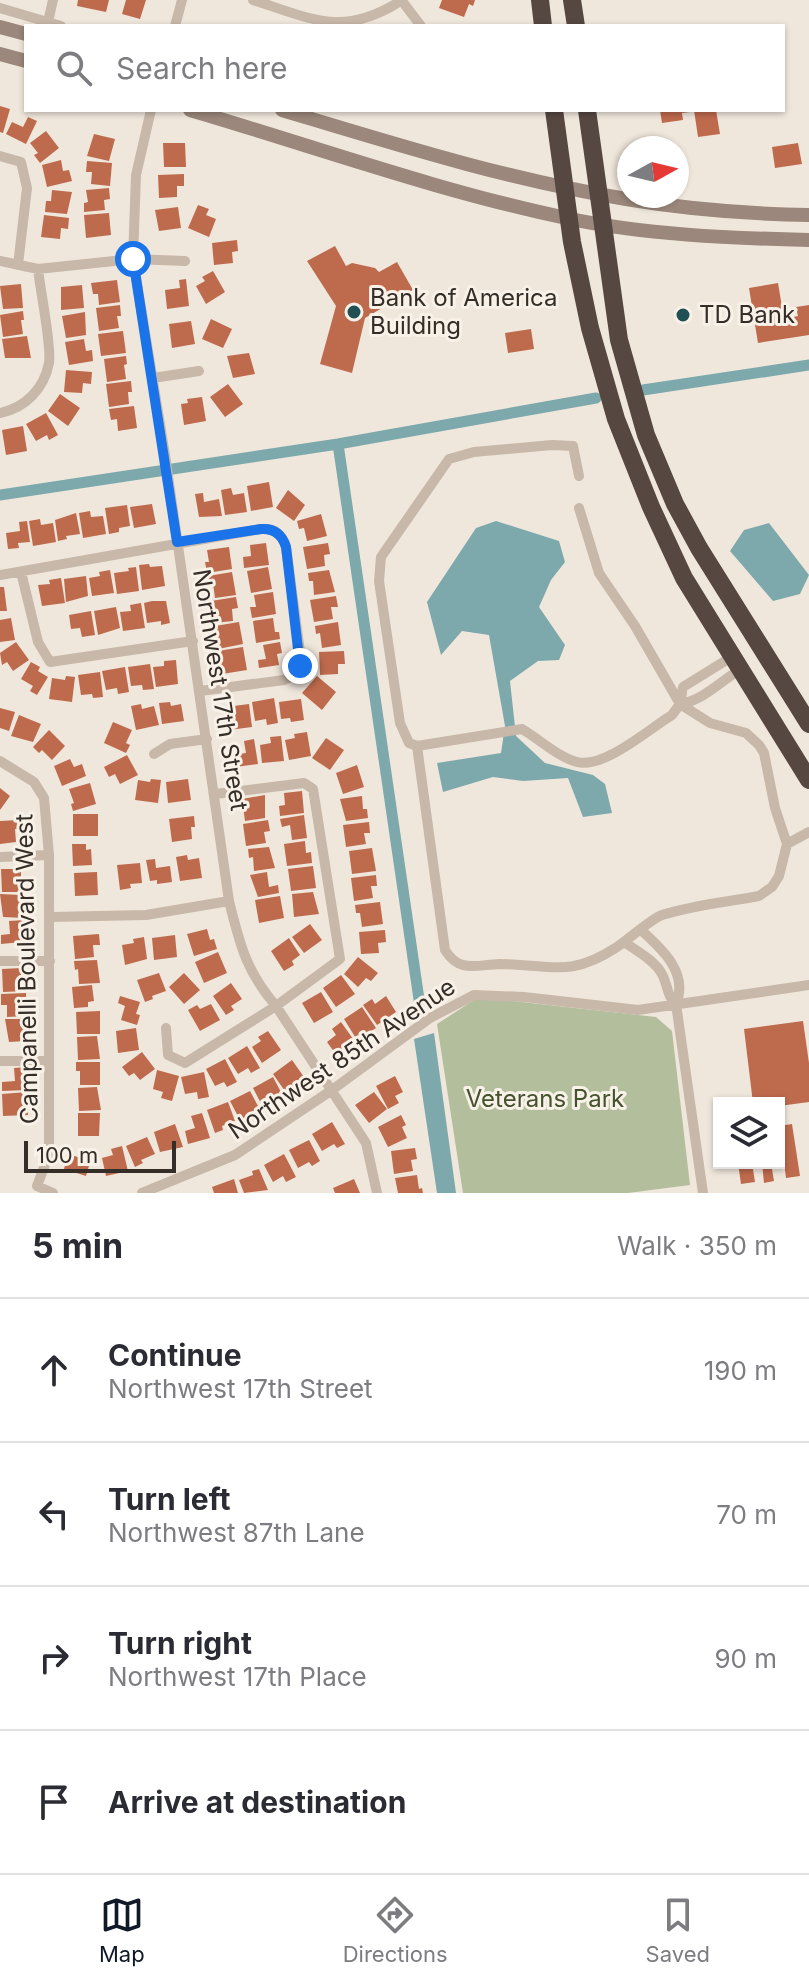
<!DOCTYPE html>
<html lang="en">
<head>
<meta charset="utf-8">
<style>
	:root { --surface:#fff; --page:#f7f7f7; --text:#2b2b33; --muted:#7c7c81; --line:#e1e1e2; --accent:#111827 }
	body { margin:0; font-family:Inter,sans-serif; background:var(--page); color:var(--text) }
	.controls { position:absolute; right:24px; bottom:24px; display:grid; overflow:hidden; border-radius:0px; box-shadow:0 2px 6px #0004 }
	.controls button { width:72px; height:72px; display:grid; place-items:center; padding:0; border:0; border-bottom:2px solid var(--line); background:var(--surface); color:var(--text); font:40px sans-serif }
	.compass { position:absolute; left:617px; top:136px; width:72px; height:72px; border-radius:50%; background:var(--surface); box-shadow:0 2px 6px #0004; rotate:82deg }
	.scale { position:absolute; left:24px; bottom:20px; width:152px; box-sizing:border-box; padding-left:8px; border:4px solid #352d28; border-top:0; font-size:22px; line-height:28px; white-space:nowrap; color:#352d28; -webkit-text-stroke:6px #f8f1e8; paint-order:stroke }
	.stop { position:absolute; width:24px; height:24px; margin:-18px; border:6px solid #1a73e8; border-radius:50%; background:#fff }
	.stop.end { background:#1a73e8; border-color:#fff; box-shadow:0 2px 8px #0008 }
	.list { margin:0; padding:0; list-style:none }
	h2 { display:flex; justify-content:space-between; align-items:center; height:104px; margin:0; padding:0 32px; font-size:34px }
	h2 small { font-size:26px; font-weight:400; color:var(--muted) }
	.list li { display:grid; grid-template-columns:52px 1fr auto; gap:24px; align-items:center; box-sizing:border-box; height:144px; padding:0 32px; border-top:2px solid var(--line) }
	.list b { display:block; font-size:30px; white-space:nowrap }
	.list p { margin:0; font-size:26px; white-space:nowrap; color:var(--muted) }
	.list em { font-size:26px; font-style:normal; color:var(--muted) }
	.icon { flex:none; width:44px; height:44px; fill:none; stroke:currentColor; stroke-width:2; stroke-linecap:round; stroke-linejoin:round }
	.map { position:relative; flex:none; width:809px; height:1193px; overflow:hidden }
	.search { position:absolute; background:var(--surface); box-shadow:0 2px 6px #0004; left:24px; right:24px; top:24px; height:88px; display:flex; align-items:center; gap:20px; box-sizing:border-box; padding:0 28px; border-radius:0px; color:var(--muted); font-size:30px }
	.sheet { height:680px; background:var(--surface) }
	nav { display:flex; justify-content:space-around; align-items:center; box-sizing:border-box; height:112px; border-top:2px solid var(--line); background:var(--surface); font-size:22px; color:var(--muted) }
	nav a { display:grid; justify-items:center; gap:4px }
	nav .on { color:var(--accent) }
	.map>svg:first-child { display:block }
	.green { fill:#b3be9d }
	.water { fill:#7da9ac }
	.lines { fill:none; stroke-linecap:round; stroke-linejoin:round }
	.canal { stroke:#7da9ac; stroke-width:11 }
	.building { fill:#be6a4d }
	.street { stroke:#c8b8a9; stroke-width:10 }
	.secondary { stroke:#9b877b; stroke-width:14 }
	.highway { stroke:#564740; stroke-width:18 }
	.route { stroke:#1a73e8; stroke-width:10 }
	.poi-dot { fill:#215054; stroke:#f8f1e8; stroke-width:3 }
	.labels { text-anchor:middle; stroke-width:6; stroke-linejoin:round; paint-order:stroke }
	.poi-label { font-size:24px; fill:#352d28; stroke:#f8f1e8; text-anchor:start }
	.street-label { font-size:24px; fill:#352d28; stroke:#f8f1e8 }
	.park-label { font-size:24px; fill:#44522e; stroke:#f8f1e8 }
</style>
</head>
<body>
<div class="map">
<svg width="809" height="1193" viewBox="0 0 809 1193">
	<rect width="100%" height="100%" fill="#f0e7dc"/>
	<path class="green" d="M495,999L656,1017L672,1031L690,1185L628,1193H463L437,1024L474,1000Z"/>
	<path class="water" d="M496,521L559,541L565,562L551,580L539,607L565,645L559,660L538,661L510,681L516,736L545,763L593,775L605,784L612,813L583,817L568,778L523,781L493,777L443,792L437,763L501,753L505,726L489,635L462,631L441,655L427,602L476,528Z
		M769,523L809,575L800,594L773,601L730,551L744,530Z
		M434,1033L456,1193H437L414,1039Z"/>
	<g class="lines">
		<path class="canal" d="M643,390L809,365
			M338,444L420,1006
			M0,495L338,444L596,398"/>
	</g>
	<path class="building" d="M78,0H109L106,12L77,6Z
		M126,0H146L140,19L122,14Z
		M442,0H475L473,6L469,4L464,17L439,8Z
		M0,106L10,109L3,133L0,132Z
		M660,110H690V112L682,113L683,120L662,123Z
		M694,110H716L720,134L698,137Z
		M28,117L37,121L26,144L6,134L12,122L23,127Z
		M46,131L59,148L40,163L34,155L38,153L30,143Z
		M94,134L115,139L109,161L87,156Z
		M163,143H185L186,167H164Z
		M798,143L802,164L775,168L772,147Z
		M61,160L63,171L69,170L72,181L47,187L42,165Z
		M87,161L112,163L110,186L91,184L92,172H86Z
		M184,174V186H177V197L159,198L158,175Z
		M109,188L110,199L104,200L105,210L84,212V203L88,202L86,190Z
		M52,190L72,192L67,214L45,212L46,201H51Z
		M198,205L209,209L206,215L216,219L209,237L188,228Z
		M178,207L181,228L159,231L155,210Z
		M109,213L111,235L86,238L84,215Z
		M44,215L69,218L68,229L61,228L60,239L41,237Z
		M237,240L238,251L232,252L233,263L214,265L212,243Z
		M335,246L346,266L352,263L375,268L379,272L397,262L413,290L365,318L352,373L320,364L336,306L307,261Z
		M213,271L225,292L206,304L196,286L205,281L202,277Z
		M186,279L189,306L167,309L165,290L180,288L179,280Z
		M117,280L120,302L99,305L98,294H93L91,283Z
		M778,283L784,319L798,316L796,307L809,305V335L758,343L749,288Z
		M21,284L23,308L3,309L0,286Z
		M82,285L84,308L61,310V287Z
		M120,305L121,316H117L119,328L99,331L96,308Z
		M23,311L24,320H21L23,334L3,337L0,315Z
		M85,312L86,335L66,338L62,316Z
		M211,319L232,329L223,348L202,339Z
		M191,321L195,344L172,348L169,324Z
		M531,329L534,349L508,353L505,333Z
		M123,331L126,353L101,356L98,334Z
		M27,336L31,358H5L2,339Z
		M84,339L86,351L92,350L93,361L69,365L65,342Z
		M249,353L255,374L233,378L227,356Z
		M126,356L127,364L124,365L126,379L107,382L104,359Z
		M66,370L92,372L91,384L83,383L82,393L64,392Z
		M131,381L132,392H128L129,404L109,407L106,384Z
		M228,384L243,404L225,417L210,397Z
		M60,394L80,408L68,426L48,411Z
		M202,397L206,421L184,425L181,404L188,403L187,399Z
		M134,406L137,428L118,431L117,419L111,420L109,409Z
		M46,413L58,435L49,440L47,435L36,441L26,424Z
		M23,426L27,451L6,455L2,430Z
		M269,482L273,507L251,511L247,486Z
		M231,488L233,495L244,493L247,512L225,515L221,490Z
		M288,490L305,505L294,521L276,508Z
		M203,493L204,502L219,499L222,516L199,517L195,494Z
		M152,504L156,524L134,528L130,507Z
		M127,505L130,526L119,528V532L109,534L105,508Z
		M90,511L91,517L103,516L106,534L83,538L79,513Z
		M76,513L80,534L66,536L67,539L58,541L55,520Z
		M321,514L327,536L307,541L304,528L299,529L297,521Z
		M40,519L41,525L53,523L56,542L33,546L29,521Z
		M27,521L30,542L18,543L19,548L8,549L6,533L20,531L19,522Z
		M266,543L269,565L244,568L243,557L251,556L250,545Z
		M328,543L330,554L324,555L325,566L307,569L303,547Z
		M229,547L232,569L207,573L205,562H209L207,550Z
		M149,564L150,567L162,566L165,586L142,590L139,565Z
		M136,567L139,591L117,594L114,573L129,571L128,568Z
		M268,567L272,589L251,593L247,571Z
		M110,570L114,593L92,596L89,578L100,576L99,572Z
		M329,570L335,592L314,595L313,581H309L308,573Z
		M232,572L236,595L215,598L213,583L209,584L208,576Z
		M86,576L88,596L66,602L64,579Z
		M61,578L65,603L42,606L38,585L50,584L49,580Z
		M0,587H4L7,611H0Z
		M273,592L276,614L252,618L250,607H256L254,595Z
		M336,596L338,607H331L333,619L314,622L310,600Z
		M236,597L238,608L232,609L233,621L214,623L211,601Z
		M152,601H166L170,623L161,625V621L147,623L144,603Z
		M141,603L145,628L123,631L120,612L131,611L130,605Z
		M116,607L120,628L98,635L94,611Z
		M91,611L95,635L82,637L80,628L71,629L69,615Z
		M11,618L15,640L0,642V620Z
		M273,618L275,632H279L280,639L256,643L253,621Z
		M239,622L243,644L218,649L215,626Z
		M338,622L341,645L322,648L320,633L316,634L315,626Z
		M16,642L29,660L13,671L7,662L2,665L0,653Z
		M280,642L282,653L277,654L279,665L259,668L258,660L266,659L263,645Z
		M243,647L247,670L222,674L218,651Z
		M344,651L345,664H338V674L320,675L319,652Z
		M176,660L178,684L156,687L153,667L164,666V661Z
		M31,662L40,667L38,671L48,677L37,695L30,691L33,686L21,679Z
		M150,664L154,689L143,690L142,685L131,686L128,667Z
		M125,667L129,692L118,694L117,688L106,690L102,671Z
		M100,672L103,697L93,698L92,694L81,695L78,675Z
		M66,676L75,677L72,702L49,699L52,678L65,680Z
		M317,676L336,692L322,710L302,693Z
		M274,698L278,723L267,725L266,719L255,721L252,702Z
		M301,699L304,720L291,722L290,718L281,719L279,702Z
		M170,702L171,706L181,704L184,721L162,724L159,703Z
		M141,704L142,709L154,706L159,725L136,730L131,706Z
		M249,704L252,727L229,730L226,707Z
		M0,708L15,712L9,731L0,728Z
		M19,715L41,724L33,742L11,736Z
		M113,722L132,730L126,743L130,745L126,753L104,743Z
		M49,730L65,746L52,760L42,750L39,753L33,747Z
		M307,732L311,756L289,760L285,740L295,738L294,734Z
		M281,736L284,761L262,763L260,745L271,743L270,737Z
		M326,738L344,750L330,770L312,758Z
		M254,739L258,764L235,767L233,755L246,753L244,741Z
		M127,755L138,775L120,784L115,774L109,777L104,767Z
		M70,759L74,767L82,764L86,776L62,786L54,766Z
		M357,765L364,787L343,794L336,773Z
		M151,779L161,780L158,803L135,800L138,780L150,782Z
		M188,779L191,800L168,803L166,782Z
		M90,783L96,804L73,811L71,804L74,803L69,789Z
		M0,788L10,796L0,810Z
		M302,791L304,813L280,816L279,806L285,805L284,793Z
		M265,795V818L245,821L242,799Z
		M362,796L363,809H367L368,818L346,821L340,799Z
		M73,814H98V836H73Z
		M304,815L307,838L292,840L290,825L282,827L280,819Z
		M194,816L195,827H191L192,839L172,842L169,819Z
		M19,820L20,829H15L16,842L0,844V821Z
		M268,820L270,831L264,832L266,843L246,846L243,824Z
		M369,822L370,833H364L366,844L346,847L343,825Z
		M305,841L306,853L311,852L312,863L287,866L284,844Z
		M72,844H86V850L91,849L92,865L73,866Z
		M269,847L275,868L254,871L253,857L249,858L248,849Z
		M372,848L376,871L352,874L349,851Z
		M187,855L188,860L199,858L202,878L180,881L176,857Z
		M155,859L156,868L170,866L172,882L157,884V880L150,881L146,860Z
		M140,863L142,883L130,884L131,888L120,890L117,865Z
		M313,866L316,888L291,891L288,869Z
		M1,869H21V884H25V892H2Z
		M97,872L98,895L75,896L74,873Z
		M267,872L269,887L278,885L279,893L258,897L250,875Z
		M376,875L377,886H371L373,898L354,901L351,878Z
		M313,892L319,914L294,917L292,894Z
		M0,894L21,895V909H25V918L3,917Z
		M280,896L284,918L259,923L255,900Z
		M380,902L383,924L362,927L360,913H356L355,905Z
		M25,920L26,928H21L22,942L1,944V935L10,934L9,921Z
		M310,924L322,940L304,953L292,937Z
		M207,929L210,940L214,939L217,949L194,956L187,934Z
		M385,930L386,942L378,943L379,953L361,954L359,932Z
		M99,934L100,945H93L94,957L75,959L73,936Z
		M175,935L177,957L154,960L152,938Z
		M144,937L147,959L125,965L122,945L134,943L133,939Z
		M289,938L300,955L292,961L294,965L284,971L271,951Z
		M218,952L227,973L204,983L195,962Z
		M358,957L378,973L371,981L366,978L358,987L344,974Z
		M97,960L100,983L79,984L78,969L75,970L74,961Z
		M21,968L22,983H26V991L3,992L2,969Z
		M159,973L166,991L152,996L153,999L145,1002L137,980Z
		M184,973L200,990L184,1004L169,987Z
		M341,975L355,994L336,1007L323,988Z
		M231,983L242,999L231,1006L234,1010L226,1015L213,996Z
		M92,985L94,1001L88,1002V1007L74,1008L72,987Z
		M321,992L333,1012L314,1023L302,1003Z
		M26,993L27,1016L7,1017V1005H1V994Z
		M120,996L140,1002L136,1014L140,1015L137,1025L121,1020L125,1006L118,1003Z
		M386,996L396,1012L377,1025L363,1005L372,999L375,1004Z
		M211,1004L220,1020L200,1031L188,1010L197,1005L200,1009Z
		M362,1007L376,1028L357,1040L344,1019Z
		M100,1011V1034H77L76,1012Z
		M5,1019H26V1041L9,1042Z
		M803,1021L809,1063V1102L779,1106V1103H753L744,1029Z
		M341,1022L356,1043L337,1056L327,1042L336,1035L332,1029Z
		M136,1028L139,1050L118,1053L116,1031Z
		M268,1031L281,1050L262,1063L252,1047L261,1041L258,1037Z
		M97,1036L100,1059L78,1060L77,1037Z
		M247,1046L260,1068L251,1073L248,1068L238,1074L228,1058Z
		M142,1052L155,1069L140,1080L134,1073L129,1076L122,1067Z
		M225,1059L237,1082L227,1087L224,1082L215,1086L206,1069Z
		M292,1060L304,1077L293,1085L295,1088L287,1094L273,1074Z
		M76,1062H100V1085H80V1071H76Z
		M27,1067L28,1090L2,1091V1082L15,1081L14,1068Z
		M157,1070L179,1076L172,1101L161,1098L163,1092L153,1089Z
		M204,1072L209,1097L198,1099L197,1092L185,1094L181,1077Z
		M395,1076L403,1092L395,1096L399,1103L388,1109L376,1086Z
		M273,1077L282,1094L271,1100L273,1104L264,1109L253,1088Z
		M97,1087L101,1110L79,1111L78,1088Z
		M250,1091L259,1108L247,1114L249,1118L241,1122L230,1101Z
		M27,1092L28,1115L3,1116L2,1094Z
		M374,1092L387,1109L369,1123L355,1105Z
		M228,1102L235,1121L222,1126L223,1130L215,1133L207,1110Z
		M78,1113H100L99,1136H78Z
		M202,1113L210,1138L188,1144L185,1131L195,1128L191,1116Z
		M401,1115L406,1125L402,1127L407,1138L388,1147L378,1127Z
		M332,1122L345,1144L337,1148L334,1144L322,1151L312,1134Z
		M175,1124L183,1147L160,1152L154,1132Z
		M792,1124L800,1176L786,1178L779,1126Z
		M147,1137L155,1154L141,1160L143,1163L135,1167L126,1146Z
		M309,1140L320,1161L312,1166L309,1162L298,1168L289,1150Z
		M122,1146L128,1171L106,1176L102,1158L113,1155L111,1149Z
		M415,1148L417,1159L411,1160L413,1171L394,1174L391,1151Z
		M84,1149L93,1152L86,1176L64,1169L68,1154L81,1158Z
		M284,1154L296,1177L286,1182L283,1176L273,1182L264,1165Z
		M738,1163H752L755,1182L741,1184Z
		M762,1163H771L774,1181L764,1183Z
		M259,1169L268,1190L244,1193L239,1180L253,1175L252,1171Z
		M417,1175L419,1189L422,1188L423,1193H398L395,1178Z
		M234,1179L238,1193H214L212,1187Z
		M354,1179L360,1193H335L333,1188Z"/>
	<g class="lines">
		<path class="street" d="M253,0C312,19 344,38 402,0
			M402,1L421,26
			M0,8L61,26
			M48,22L53,0
			M175,26L182,0
			M151,110L136,175L133,259L165,455L229,901C240,945 246,971 276,1006L366,1143L377,1193
			M0,156L21,162L27,188L18,265
			M0,261L38,269L133,259L185,261
			M153,378L199,371
			M0,413C25,408 44,389 49,363C52,347 40,289 38,269
			M579,476L573,446L552,445L474,452L449,459L381,557L379,581L400,723L409,743L417,746L522,729C539,739 558,757 577,762C604,769 649,729 672,715L680,704L683,687L733,656
			M21,572L38,642L50,662L193,641
			M0,575L261,529C274,528 282,533 286,547L300,652C301,666 298,675 284,680L200,691
			M680,704C704,700 721,681 742,668
			M417,746L445,950C459,973 476,965 499,964C551,964 568,979 617,947C629,939 651,919 662,915C693,905 727,902 759,896L772,887L779,876L787,844L775,808L764,753L759,745L746,733L710,723L680,704L635,626L599,573L579,508
			M154,754L170,744L207,739
			M0,761L34,782L44,798L49,855V1154L37,1186
			M787,844L809,832
			M0,857L49,855
			M50,917L146,915L229,901
			M641,930C662,949 689,973 676,1004L703,1193
			M624,942C637,951 656,961 663,976C668,987 667,996 676,1004
			M0,961H50
			M166,1028L168,1055L185,1063L276,1006L340,959L313,789L304,783L216,794
			M0,1061H49
			M37,1186L53,1193
			M142,1193L235,1155L332,1090L430,1018L474,995L524,997L638,1010L809,985"/>
		<path class="secondary" d="M0,27L26,34
			M0,54L26,61
			M190,110C316,147 438,191 566,218C645,235 729,238 809,240
			M282,110C395,144 509,180 626,199C686,209 748,214 809,215"/>
		<path class="highway" d="M540,0L543,26
			M572,0L576,26
			M554,110L572,242L590,328L616,419L651,507L684,578L809,780
			M587,110L619,340L646,435L675,504L699,548L809,724"/>
	</g>
	<g class="lines">
		<path class="route" d="M133,259L177,542L261,529C274,528 282,534 286,547L300,666"/>
	</g>
	<g class="poi-dot">
		<circle cx="354" cy="312" r="8"/>
		<circle cx="683" cy="315" r="8"/>
	</g>
	<g class="labels">
		<g class="poi-label">
			<text x="370" y="306">Bank of America<tspan x="370" dy="28">Building</tspan></text>
			<text x="699" y="323">TD Bank</text>
		</g>
		<g class="street-label">
			<text transform="translate(220 690) rotate(81)" y="8">Northwest 17th Street</text>
			<text transform="translate(27 969) rotate(-91)" y="8">Campanelli Boulevard West</text>
			<text transform="translate(342 1059) rotate(-34)" y="8">Northwest 85th Avenue</text>
		</g>
		<g class="park-label">
			<text x="545" y="1107">Veterans Park</text>
		</g>
	</g>
</svg>
<div class="controls">
<button><svg class="icon" aria-label="layers" viewBox="0 0 24 24"><path d="M12 4l9 5-9 5-9-5zM3 14l9 5 9-5"/></svg></button>
</div>
<svg class="compass" viewBox="-18 -18 36 36"><path d="M0-13l5 13h-10z" fill="#e53935"/><path d="M0 13l5-13h-10z" fill="#7c7c81"/></svg>
<div class="scale">100 m</div>
<div class="stop" style="left:133px;top:259px"></div>
<div class="stop end" style="left:300px;top:666px"></div>
<div class="search"><svg class="icon" aria-label="search" viewBox="0 0 24 24"><circle cx="10" cy="10" r="6"/><path d="M15 15l6 6"/></svg>Search here</div>
</div>
<section class="sheet">
<h2>5 min<small>Walk · 350 m</small></h2>
<ul class="list">
<li><svg class="icon" aria-label="ahead" viewBox="0 0 24 24"><path d="M12 20V5M6 11l6-6 6 6"/></svg><div><b>Continue</b><p>Northwest 17th Street</p></div><em>190 m</em></li>
<li><svg class="icon" aria-label="left" viewBox="0 0 24 24"><path d="M17 20v-9H6M10 6l-5 5 5 5"/></svg><div><b>Turn left</b><p>Northwest 87th Lane</p></div><em>70 m</em></li>
<li><svg class="icon" aria-label="right" viewBox="0 0 24 24"><path d="M7 20v-9h11M14 6l5 5-5 5"/></svg><div><b>Turn right</b><p>Northwest 17th Place</p></div><em>90 m</em></li>
<li><svg class="icon" aria-label="arrive" viewBox="0 0 24 24"><path d="M6 21V4h12l-3 4 3 4H6"/></svg><div><b>Arrive at destination</b></div></li>
</ul>
</section>
<nav>
<a class="on"><svg class="icon" aria-label="map" viewBox="0 0 24 24"><path d="M3 6l6-2 6 2 6-2v14l-6 2-6-2-6 2zM9 4v14M15 6v14"/></svg>Map</a>
<a><svg class="icon" aria-label="directions" viewBox="0 0 24 24"><path d="M12 3l9 9-9 9-9-9zM9 14v-3h6M13 9l2 2-2 2"/></svg>Directions</a>
<a><svg class="icon" aria-label="saved" viewBox="0 0 24 24"><path d="M7 4h10v16l-5-4-5 4z"/></svg>Saved</a>
</nav>
</body>
</html>
